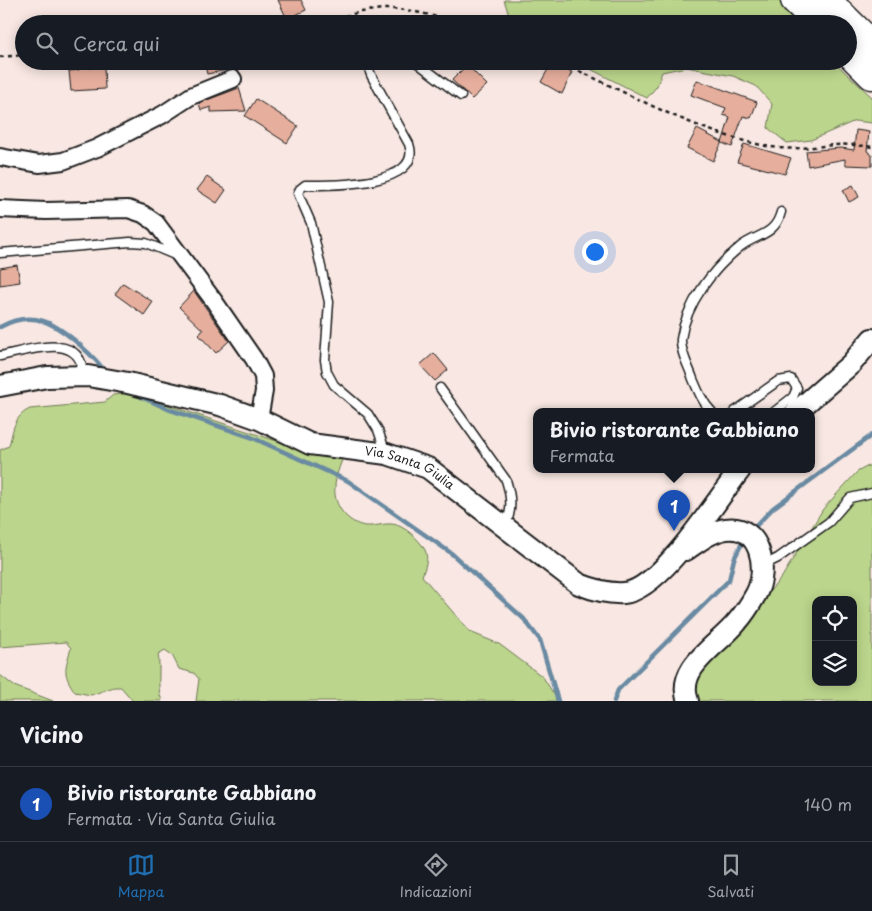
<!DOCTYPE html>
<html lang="it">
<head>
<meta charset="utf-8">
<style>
	:root { --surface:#171b24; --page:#20242c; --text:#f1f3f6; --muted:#9ea1a6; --line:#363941; --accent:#1f6fb2 }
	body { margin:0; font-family:"Playpen Sans",sans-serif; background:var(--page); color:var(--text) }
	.controls { position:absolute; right:15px; bottom:15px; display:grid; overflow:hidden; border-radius:10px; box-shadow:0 2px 12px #0003 }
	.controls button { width:45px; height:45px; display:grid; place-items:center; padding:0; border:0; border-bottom:1px solid var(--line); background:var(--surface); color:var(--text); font:25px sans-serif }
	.you { position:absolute; left:594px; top:251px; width:18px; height:18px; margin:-12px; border:4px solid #fff; border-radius:50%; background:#1a73e8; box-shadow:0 0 0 8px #1a73e833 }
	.badge { display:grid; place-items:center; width:32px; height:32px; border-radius:50%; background:var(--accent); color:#fff; font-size:16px; font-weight:700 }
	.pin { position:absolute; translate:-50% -41px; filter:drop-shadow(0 1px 2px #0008) }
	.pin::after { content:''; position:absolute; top:26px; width:18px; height:15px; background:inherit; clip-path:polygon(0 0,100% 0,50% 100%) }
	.popup { position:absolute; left:533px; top:408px; width:282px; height:65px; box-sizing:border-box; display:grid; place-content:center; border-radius:10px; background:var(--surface); filter:drop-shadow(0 1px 4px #0005); font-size:16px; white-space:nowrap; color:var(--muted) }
	.popup b { font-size:19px; color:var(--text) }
	.popup::after { content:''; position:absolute; left:50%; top:100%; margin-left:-10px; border:10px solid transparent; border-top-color:var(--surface) }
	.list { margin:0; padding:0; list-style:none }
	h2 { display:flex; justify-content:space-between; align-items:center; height:65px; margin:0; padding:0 20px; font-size:21px }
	h2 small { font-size:16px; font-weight:400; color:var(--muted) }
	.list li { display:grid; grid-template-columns:32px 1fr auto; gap:15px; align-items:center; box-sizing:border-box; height:75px; padding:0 20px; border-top:1px solid var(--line) }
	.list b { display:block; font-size:19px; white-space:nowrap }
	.list p { margin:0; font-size:16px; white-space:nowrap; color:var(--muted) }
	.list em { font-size:16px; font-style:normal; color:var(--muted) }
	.icon { flex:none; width:28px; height:28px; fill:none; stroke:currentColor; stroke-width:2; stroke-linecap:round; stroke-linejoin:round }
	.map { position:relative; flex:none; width:872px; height:701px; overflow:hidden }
	.search { position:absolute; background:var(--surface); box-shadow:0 2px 12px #0003; left:15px; right:15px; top:15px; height:55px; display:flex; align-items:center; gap:12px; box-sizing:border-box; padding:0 18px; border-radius:28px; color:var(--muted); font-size:19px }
	.sheet { height:140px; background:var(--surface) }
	nav { display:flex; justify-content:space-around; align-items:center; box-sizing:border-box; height:70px; border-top:1px solid var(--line); background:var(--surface); font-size:14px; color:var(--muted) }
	nav a { display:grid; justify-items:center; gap:2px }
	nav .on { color:var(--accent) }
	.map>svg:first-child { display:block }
	.green { fill:#bbd58c; stroke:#6c7854; fill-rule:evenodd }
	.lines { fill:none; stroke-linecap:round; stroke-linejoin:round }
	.stream { stroke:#698aa2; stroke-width:4.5 }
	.building { fill:#e6ae9d; stroke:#1c1c1c }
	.service-casing { stroke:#1c1c1c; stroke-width:11 }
	.minor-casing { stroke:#1c1c1c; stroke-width:20 }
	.tertiary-casing { stroke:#1c1c1c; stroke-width:24 }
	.motorway-casing { stroke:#1c1c1c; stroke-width:31 }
	.path { stroke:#1c1c1c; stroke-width:2.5; stroke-dasharray:4 4; stroke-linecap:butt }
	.service { stroke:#fff; stroke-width:8 }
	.minor { stroke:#fff; stroke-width:16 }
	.tertiary { stroke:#fff; stroke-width:20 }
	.motorway { stroke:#fff; stroke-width:28 }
	.labels { text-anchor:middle; stroke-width:4.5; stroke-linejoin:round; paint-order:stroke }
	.street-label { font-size:12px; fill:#1c1c1c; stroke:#fff }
</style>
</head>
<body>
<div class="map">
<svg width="872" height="701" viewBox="0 0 872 701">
	<rect width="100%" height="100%" fill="#f8e7e2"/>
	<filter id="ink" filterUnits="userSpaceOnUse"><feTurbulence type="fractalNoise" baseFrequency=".02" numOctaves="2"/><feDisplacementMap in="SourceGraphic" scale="10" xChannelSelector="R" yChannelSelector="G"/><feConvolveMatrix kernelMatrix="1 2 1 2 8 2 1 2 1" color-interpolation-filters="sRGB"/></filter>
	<g filter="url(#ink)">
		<path class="green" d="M504,0H802L801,24H515L509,15Z
			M575,61H833L872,97V123L855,121L811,140L787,143L768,128L772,104L756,86L733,76L686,67L662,72L657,86L647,98Z
			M131,393L289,445L343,457C340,466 335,477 335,487C333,505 347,523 365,526C374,527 384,523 392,524C404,525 420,540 425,550C429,558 425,568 422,576L470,632L499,644L543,677L558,701H196L199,679L194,673L179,669L172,655L165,650L158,654C161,669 156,687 162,701H133L121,687H114L91,695L75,692C62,673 65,669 71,648L66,642L0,647V450L9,446C13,430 14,416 30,409L105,402L113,395Z
			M872,464V701H698L695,687L698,675L782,577L823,509L857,472ZM816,600H853V682H816Z
			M0,675L14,686L53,701H0Z"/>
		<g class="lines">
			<path class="stream" d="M0,327C33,309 55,323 80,345C90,354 99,362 106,373
				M135,394L168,409L251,437L348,481L451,553L524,619L540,640L558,701
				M752,530L773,508L872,435
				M614,701L618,690L729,580L734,559L745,537"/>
		</g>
		<path class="building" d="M278,0H301L306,10L287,19Z
			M204,61H242L243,67L207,74Z
			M551,64L572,72L562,94L541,82Z
			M89,65L90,68L104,66L105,89L71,91L69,71L79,70V66Z
			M467,65L487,85L472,99L452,80Z
			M697,80L757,102L751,118L743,116L732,147L722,143L730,117L723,115L726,108L691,95Z
			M239,88L246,111L211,112V107L201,110L199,103Z
			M256,99L298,126L287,143L245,116Z
			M697,129L722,142L713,161L687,148Z
			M856,130L869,132L867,151L872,155V166L845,165V159L808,166L806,151L841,148L854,150Z
			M744,144L791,158L785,174L737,162Z
			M207,177L226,190L217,203L197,190Z
			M853,185L859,197L849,202L843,190Z
			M17,265L20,282L0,285V268Z
			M123,283L153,302L144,315L115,294Z
			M194,291L229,341L216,353L199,335L203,330L179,307Z
			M434,353L448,370L435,381L420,365Z"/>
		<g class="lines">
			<defs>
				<path id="service" d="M366,61L371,75L409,144C424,187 328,185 305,185L300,189L298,193L311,223L329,302L325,360L327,372L334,385L368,414L378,430L386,453
					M415,61L461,96
					M0,253L130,242L146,243L177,256
					M0,356C27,351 81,330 83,374
					M440,388L506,480C511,496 513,510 505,526
					M712,412C703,403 698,391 693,379C689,367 680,352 681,339C686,303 713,269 740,247C756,234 775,236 781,212
					M734,412L778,381L791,379L797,388L793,397L774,412
					M764,565L778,558L829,522L850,498L872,493"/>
				<path id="minor" d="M0,157L39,164L63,161L97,148L162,115L191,96L233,79
					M0,209L46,211L128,209L143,214L156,223L214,301L254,359L263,376L264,391L259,419"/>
				<g id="tertiary">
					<path id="s1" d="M0,386L47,377L88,376L128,383L220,405L259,419L310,444L387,454L428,468L579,584C594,590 608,594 624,593C661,590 717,499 740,470"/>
					<path d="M796,412L851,364L872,339"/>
					<path d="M686,550C698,542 711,531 726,529C761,524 769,570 756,594C751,603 744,614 737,622C719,645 675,667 688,701"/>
				</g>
				<path id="motorway" d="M795,0L820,24
					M826,0L872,45
					M848,51L872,75"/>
			</defs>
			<use href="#service" class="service-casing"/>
			<use href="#minor" class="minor-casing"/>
			<use href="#tertiary" class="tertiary-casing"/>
			<use href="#motorway" class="motorway-casing"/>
			<path class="path" d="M314,24C338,18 362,10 386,9C412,8 438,18 462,24
				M0,57L24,55
				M557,61C626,91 691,131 766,146C789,151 810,147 834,145C846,144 860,145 872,147"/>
			<use href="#service" class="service"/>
			<use href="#minor" class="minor"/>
			<use href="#tertiary" class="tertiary"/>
			<use href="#motorway" class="motorway"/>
		</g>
	</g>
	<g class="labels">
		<g class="street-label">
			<text dy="4" stroke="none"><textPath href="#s1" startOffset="426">Via Santa Giulia</textPath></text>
		</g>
	</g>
</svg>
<div class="controls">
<button><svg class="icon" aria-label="locate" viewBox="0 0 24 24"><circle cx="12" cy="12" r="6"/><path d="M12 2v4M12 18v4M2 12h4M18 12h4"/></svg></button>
<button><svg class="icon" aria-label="layers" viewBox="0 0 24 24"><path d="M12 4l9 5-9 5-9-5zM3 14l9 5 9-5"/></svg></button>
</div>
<div class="you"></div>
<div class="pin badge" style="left:674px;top:531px;background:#1a4fb4">1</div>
<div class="popup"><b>Bivio ristorante Gabbiano</b>Fermata</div>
<div class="search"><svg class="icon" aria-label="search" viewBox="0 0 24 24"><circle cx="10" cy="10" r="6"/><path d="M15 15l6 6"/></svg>Cerca qui</div>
</div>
<section class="sheet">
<h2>Vicino<small></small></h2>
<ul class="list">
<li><span class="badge" style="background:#1a4fb4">1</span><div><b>Bivio ristorante Gabbiano</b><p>Fermata · Via Santa Giulia</p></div><em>140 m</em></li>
</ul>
</section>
<nav>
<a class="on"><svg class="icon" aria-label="map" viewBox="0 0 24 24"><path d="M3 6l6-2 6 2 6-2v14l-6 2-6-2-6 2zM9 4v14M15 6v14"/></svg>Mappa</a>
<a><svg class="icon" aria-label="directions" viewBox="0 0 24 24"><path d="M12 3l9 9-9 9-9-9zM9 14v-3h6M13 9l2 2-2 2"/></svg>Indicazioni</a>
<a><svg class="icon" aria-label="saved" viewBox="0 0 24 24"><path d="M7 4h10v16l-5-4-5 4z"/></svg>Salvati</a>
</nav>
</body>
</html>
